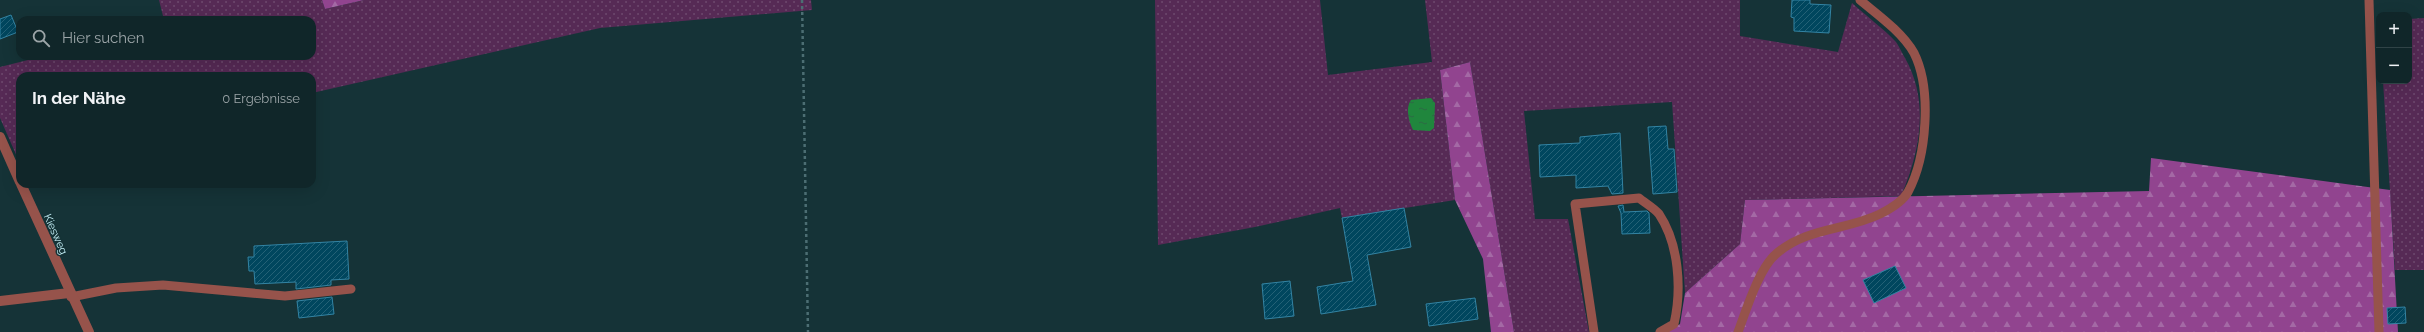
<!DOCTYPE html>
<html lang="de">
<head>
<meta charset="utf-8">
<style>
	:root { --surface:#102629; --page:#192e31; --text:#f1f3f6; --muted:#9ca5a8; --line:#304346 }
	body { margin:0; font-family:Raleway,sans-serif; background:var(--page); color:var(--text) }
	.controls { position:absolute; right:12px; top:12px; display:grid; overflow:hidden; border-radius:8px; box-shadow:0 4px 16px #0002 }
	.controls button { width:36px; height:36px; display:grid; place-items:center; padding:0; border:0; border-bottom:1px solid var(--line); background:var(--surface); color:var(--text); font:20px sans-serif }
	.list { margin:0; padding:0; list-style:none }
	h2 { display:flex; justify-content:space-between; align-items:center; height:52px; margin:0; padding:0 16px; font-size:17px }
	h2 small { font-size:13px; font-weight:400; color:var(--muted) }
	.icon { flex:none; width:22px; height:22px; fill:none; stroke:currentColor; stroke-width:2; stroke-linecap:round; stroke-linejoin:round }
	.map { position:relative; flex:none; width:2424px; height:332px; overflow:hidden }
	.search { position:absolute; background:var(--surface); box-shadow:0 4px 16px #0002; left:16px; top:16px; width:300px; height:44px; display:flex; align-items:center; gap:10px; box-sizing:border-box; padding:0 14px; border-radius:12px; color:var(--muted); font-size:15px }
	.panel { position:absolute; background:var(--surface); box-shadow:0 4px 16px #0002; left:16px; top:72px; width:300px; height:116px; border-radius:12px }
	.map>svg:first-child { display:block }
	.grass { fill:url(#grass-dots) }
	.forest { fill:url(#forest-firs) }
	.water { fill:url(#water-ripples) }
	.building { fill:url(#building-hatch); stroke:#3384a4 }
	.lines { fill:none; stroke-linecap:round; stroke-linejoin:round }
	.path { stroke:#4c6e73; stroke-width:2.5; stroke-dasharray:3 3; stroke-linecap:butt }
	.service { stroke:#96534b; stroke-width:9 }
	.minor { stroke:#96534b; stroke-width:10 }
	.labels { text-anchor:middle; stroke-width:3; stroke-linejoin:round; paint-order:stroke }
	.street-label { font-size:11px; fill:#c6f1f8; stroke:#153337 }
</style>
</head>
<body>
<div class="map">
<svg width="2424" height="332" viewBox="0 0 2424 332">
	<defs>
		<pattern id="grass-dots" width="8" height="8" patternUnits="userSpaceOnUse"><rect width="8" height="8" fill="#562a55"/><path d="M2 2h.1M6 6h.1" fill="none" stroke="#6d496e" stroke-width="1.8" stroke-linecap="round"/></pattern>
		<pattern id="forest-firs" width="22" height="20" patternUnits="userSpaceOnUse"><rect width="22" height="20" fill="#91448f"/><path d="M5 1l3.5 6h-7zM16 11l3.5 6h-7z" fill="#a469a5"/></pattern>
		<pattern id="water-ripples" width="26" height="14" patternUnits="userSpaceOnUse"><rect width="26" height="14" fill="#20863d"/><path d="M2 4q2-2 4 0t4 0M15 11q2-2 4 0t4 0" fill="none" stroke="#2c6a43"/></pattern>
		<pattern id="building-hatch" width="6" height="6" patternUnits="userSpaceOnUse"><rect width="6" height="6" fill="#00465e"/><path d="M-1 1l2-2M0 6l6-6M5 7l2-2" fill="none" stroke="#246176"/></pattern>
	</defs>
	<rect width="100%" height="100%" fill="#153337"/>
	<path class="grass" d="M159,0H322L325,9L364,0H811L812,10L600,28L312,93V76H20V158L18,159L0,118V67L44,56H312V20H164Z
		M1155,0H1320L1328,75L1432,62L1425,0H1740V36L1838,52L1852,3C1866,16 1883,28 1896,42C1899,46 1902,53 1905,58C1930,102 1920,152 1901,196L1745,200L1740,244L1685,293L1672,102L1524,111L1535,219H1568L1589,332H1514L1470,62L1440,70L1455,200L1342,218L1340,208L1255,227L1158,245Z
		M2424,18V270H2395L2383,81H2409V19Z"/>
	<path class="forest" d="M322,0H364L325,9Z
		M1470,62L1514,332H1491L1483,259L1455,200L1440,70Z
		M2151,158L2390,190L2398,332H1666L1680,324L1685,293L1740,244L1745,200L2149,191Z"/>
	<path class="water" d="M1431,98L1435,103L1434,128L1430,131L1413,130C1409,122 1405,108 1411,100Z"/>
	<path class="building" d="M1792,0H1810V4L1831,5L1829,33L1794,31V18L1791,17Z
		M11,15L18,32L0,39V19Z
		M1666,126L1668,149H1674L1677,192L1653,194L1648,127Z
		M1620,133L1623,193L1612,194L1608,186L1576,188V175L1540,177L1539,145L1580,143V137Z
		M1623,205L1624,212L1647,211L1649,213L1650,233L1622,234L1621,213L1618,206Z
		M1404,208L1411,247L1367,255L1376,305L1321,314L1317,287L1353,281L1342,218Z
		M347,241L349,279L331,280V285L296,289V282L255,284L254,271H249L248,257H254V246Z
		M1895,266L1906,288L1874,303L1863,280Z
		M1290,281L1294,316L1265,319L1262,284Z
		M332,297L334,314L299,318L297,301Z
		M1475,298L1478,319L1429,326L1426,304Z
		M2405,307L2406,323L2388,324L2387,308Z"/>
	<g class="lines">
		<path class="path" d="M802,0L808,332"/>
		<path class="service" d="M2369,0L2379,332
			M71,297L116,288L163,285L285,296L351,289
			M1594,332L1575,204L1639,198C1645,203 1654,208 1659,214C1679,244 1682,289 1674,324L1660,332
			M1738,332C1746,311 1759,268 1776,254C1807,227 1845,231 1880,214C1890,209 1903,201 1908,192C1927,157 1932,89 1914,53C1902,32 1878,15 1860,0"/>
		<path class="minor" d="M0,137L20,182
			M21,184L89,332
			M0,301L69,293"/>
	</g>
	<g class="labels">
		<g class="street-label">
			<text transform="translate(56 234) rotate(66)" y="4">Kiesweg</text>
		</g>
	</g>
</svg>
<div class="controls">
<button>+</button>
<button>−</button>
</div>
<div class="search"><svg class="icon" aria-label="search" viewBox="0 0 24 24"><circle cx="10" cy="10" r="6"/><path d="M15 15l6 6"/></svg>Hier suchen</div>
<section class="panel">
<h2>In der Nähe<small>0 Ergebnisse</small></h2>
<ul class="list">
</ul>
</section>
</div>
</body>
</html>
